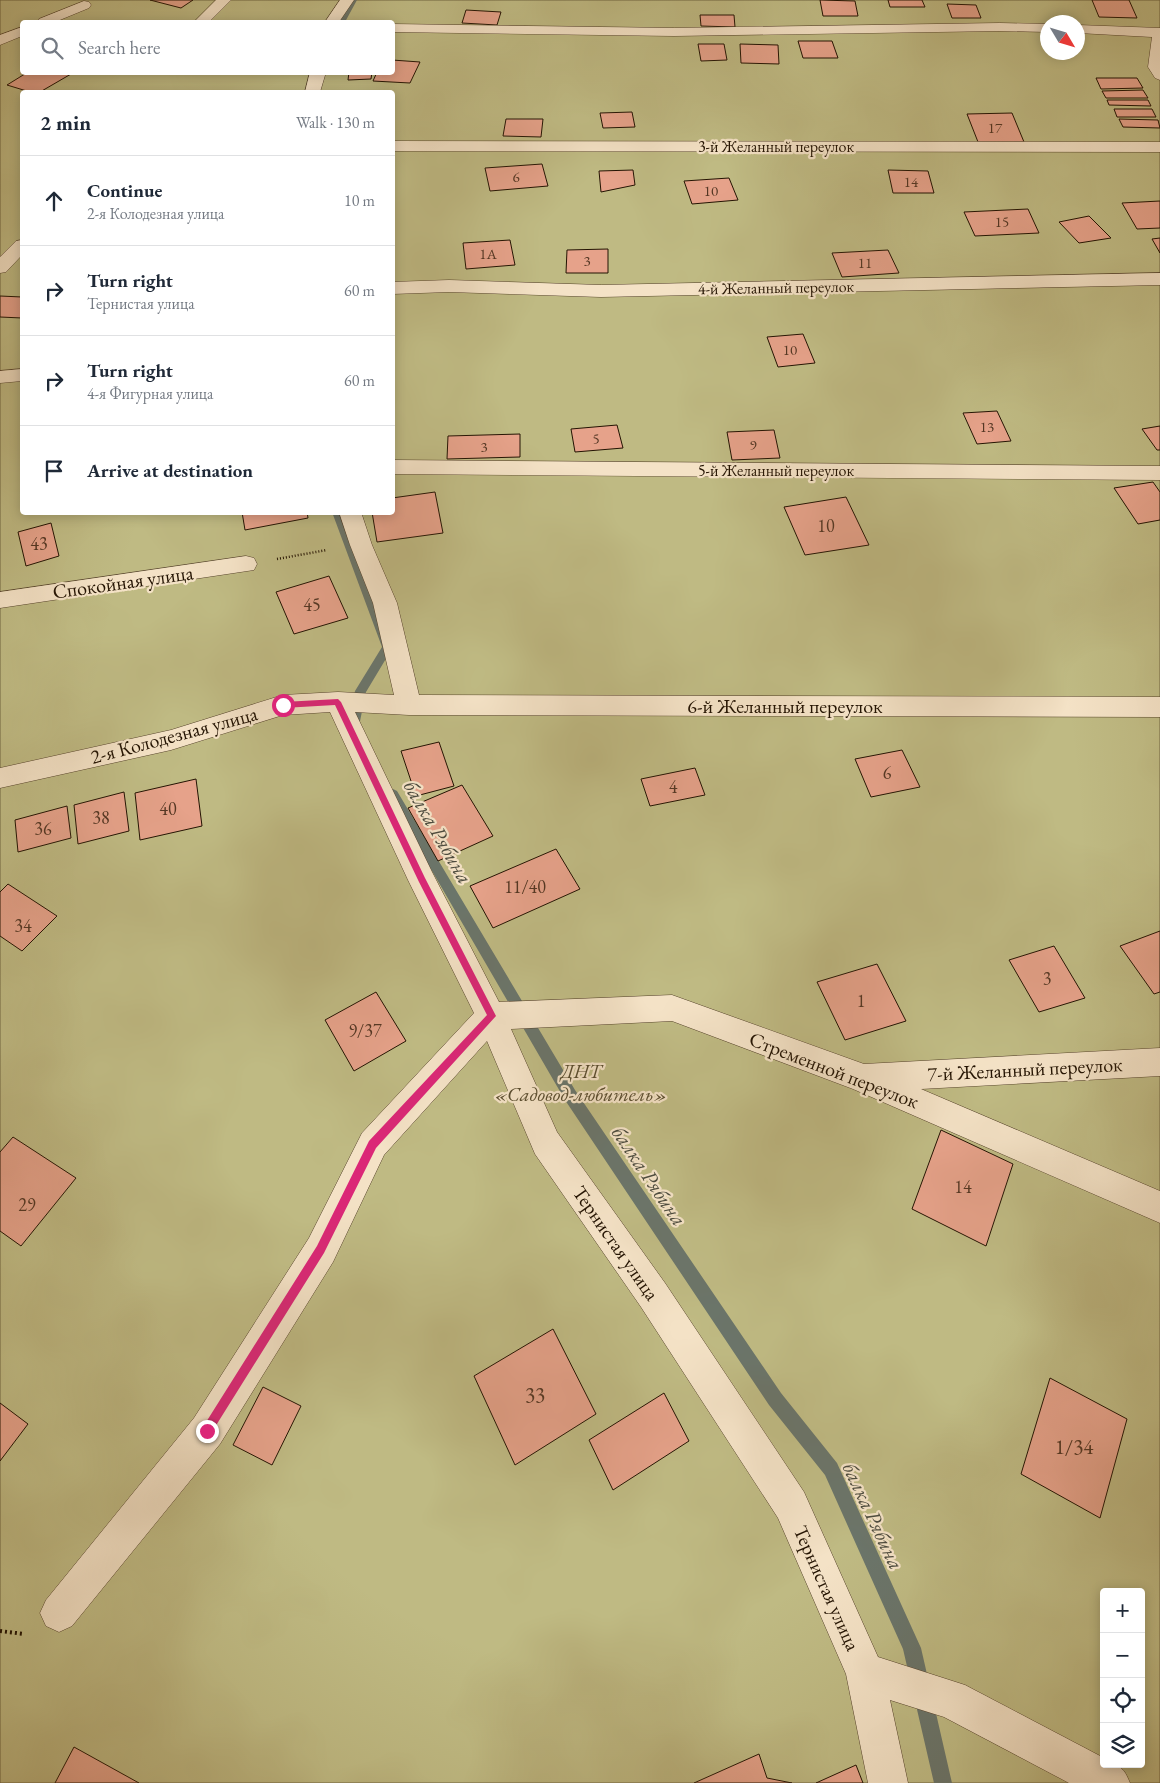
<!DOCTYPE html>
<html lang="en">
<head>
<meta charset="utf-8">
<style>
	:root { --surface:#fff; --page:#f6f6f7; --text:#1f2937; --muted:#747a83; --line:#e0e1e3 }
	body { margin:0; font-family:"EB Garamond",serif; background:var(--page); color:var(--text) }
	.controls { position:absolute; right:15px; bottom:15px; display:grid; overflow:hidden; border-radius:5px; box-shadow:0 2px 12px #0003 }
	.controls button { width:45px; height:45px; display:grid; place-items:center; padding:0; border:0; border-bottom:1px solid var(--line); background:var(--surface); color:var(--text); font:25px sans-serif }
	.compass { position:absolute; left:1040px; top:15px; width:45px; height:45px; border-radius:50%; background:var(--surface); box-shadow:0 2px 12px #0003; rotate:128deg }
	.stop { position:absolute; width:15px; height:15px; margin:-11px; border:4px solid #db2777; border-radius:50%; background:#fff }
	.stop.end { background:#db2777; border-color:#fff; box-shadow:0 1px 5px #0008 }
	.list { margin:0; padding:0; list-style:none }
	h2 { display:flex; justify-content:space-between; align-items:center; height:65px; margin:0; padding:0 20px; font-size:21px }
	h2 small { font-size:16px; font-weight:400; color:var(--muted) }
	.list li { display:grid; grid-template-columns:32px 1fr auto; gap:15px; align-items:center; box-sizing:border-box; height:90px; padding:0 20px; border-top:1px solid var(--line) }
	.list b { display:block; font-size:19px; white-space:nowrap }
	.list p { margin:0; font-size:16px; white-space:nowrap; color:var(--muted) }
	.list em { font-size:16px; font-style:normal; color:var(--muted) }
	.icon { flex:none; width:28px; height:28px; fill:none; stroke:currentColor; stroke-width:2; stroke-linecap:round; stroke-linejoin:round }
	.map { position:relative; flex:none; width:1160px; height:1783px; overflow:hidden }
	.search { position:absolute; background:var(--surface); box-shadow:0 2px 12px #0003; left:20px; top:20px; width:375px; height:55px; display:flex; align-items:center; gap:12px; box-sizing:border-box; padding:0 18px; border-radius:5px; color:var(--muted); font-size:19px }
	.panel { position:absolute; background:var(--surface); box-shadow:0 2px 12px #0003; left:20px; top:90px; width:375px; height:425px; border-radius:5px }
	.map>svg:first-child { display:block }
	.green { fill:#bfba83; stroke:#716642; fill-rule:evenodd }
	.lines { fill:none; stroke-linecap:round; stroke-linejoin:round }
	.stream { fill:#6b756a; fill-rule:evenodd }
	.building { fill:#e6a28a; stroke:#231302 }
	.minor-casing { stroke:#56432c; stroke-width:1 }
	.path-far1 { stroke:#231302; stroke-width:2.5; stroke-dasharray:1 2; stroke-linecap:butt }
	.path { stroke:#231302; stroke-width:4; stroke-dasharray:2 3; stroke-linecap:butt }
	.minor { fill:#f4e2c6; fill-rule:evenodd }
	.route { fill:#db2777 }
	.labels { text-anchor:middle; stroke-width:4.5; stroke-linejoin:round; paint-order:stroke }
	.far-number-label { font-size:15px; fill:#543724 }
	.far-street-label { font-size:16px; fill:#231302; stroke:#f4e2c6 }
	.number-label { font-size:18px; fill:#543724 }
	.street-label { font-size:20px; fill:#231302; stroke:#f4e2c6 }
	.park-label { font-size:20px; font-style:italic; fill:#5a4d2f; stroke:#f4e2c6 }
	.water-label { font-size:21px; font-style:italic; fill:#4d4c3f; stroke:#f4e2c6 }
	.near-number-label { font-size:21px; fill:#543724 }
</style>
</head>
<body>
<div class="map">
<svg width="1160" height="1783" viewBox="0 0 1160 1783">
	<rect width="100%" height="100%" fill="#eed2a8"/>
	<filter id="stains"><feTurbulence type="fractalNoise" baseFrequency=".004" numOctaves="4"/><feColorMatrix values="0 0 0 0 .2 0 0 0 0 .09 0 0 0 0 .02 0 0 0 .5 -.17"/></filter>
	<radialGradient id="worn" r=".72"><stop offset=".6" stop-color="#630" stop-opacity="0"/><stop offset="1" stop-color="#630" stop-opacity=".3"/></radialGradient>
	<path class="green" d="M0,0H1160V1783H0ZM22,22H392V72H22ZM1048,22H1078V52H1048ZM22,92H392V512H22ZM1104,1592H1141V1764H1104Z"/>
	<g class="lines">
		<path class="stream" d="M351,0H357L345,22H339Z
			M332,512H342L393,647L366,692L359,726L361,730L355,735L351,733L347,727L355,691L382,647Z
			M393,789L397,791L575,1090L781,1393L837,1463L921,1648L952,1783H934L903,1649L825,1475L769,1405L565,1100L389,797L387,794L389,791Z"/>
	</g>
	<path class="building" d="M150,0H193L181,8Z
		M820,0L855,1L858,16H823Z
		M888,0H922L925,7H890Z
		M1092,0H1129L1137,18L1099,17Z
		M947,4L976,5L981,18H952Z
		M466,10L501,12L497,25L462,23Z
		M700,15H734L735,27L701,26Z
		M798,41H832L838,58H803Z
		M698,44H724L727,60L701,61Z
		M740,44L778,45L779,64L741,63Z
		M392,60L420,62L410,83L373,81L377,72H392Z
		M28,72H67L71,74L40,92H30L7,85Z
		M349,72H372L371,79L348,80Z
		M1096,78H1137L1143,88L1101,89Z
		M1143,90L1148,98H1106L1102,91Z
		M1107,100H1148L1151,106L1109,105Z
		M1114,109H1152L1156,117H1117Z
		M632,112L635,127L603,128L600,113Z
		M1012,113L1024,142H978L967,114Z
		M506,119H543L541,137L503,136Z
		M1119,119L1158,120L1160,128L1123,127Z
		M542,164L548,186L490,191L485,168Z
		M633,170L635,185L601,192L599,171Z
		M888,170L928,171L934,193H893Z
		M729,178L738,200L692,204L684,181Z
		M1160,201V228L1137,229L1122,203Z
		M1028,209L1039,233L975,236L964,212Z
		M1089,216L1111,238L1079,243L1059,222Z
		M1160,238V253L1152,239Z
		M510,240L515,265L466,269L463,243Z
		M608,249V273H566L567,250Z
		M888,250L899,273L842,277L832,253Z
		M0,296L22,297V318L0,317Z
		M803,334L815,363L778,367L767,337Z
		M997,411L1011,441L977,444L963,413Z
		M617,425L623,448L575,452L571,429Z
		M1160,426V450H1157L1142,429Z
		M774,430L780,458L732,460L727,432Z
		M520,434V457L447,459L448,436Z
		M1153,482L1160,492V520L1138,524L1114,488Z
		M435,492L443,533L377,542L372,512H392V498Z
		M846,497L869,545L805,555L784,507Z
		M242,512H307L308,518L245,530Z
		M51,523L59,556L26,566L18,532Z
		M329,576L348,618L294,634L276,592Z
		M439,742L454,786L416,796L401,751Z
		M902,750L920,787L871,797L855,759Z
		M695,768L705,795L650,806L641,779Z
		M196,779L202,826L140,840L135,793Z
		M462,785L493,836L438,861L408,808Z
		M124,792L129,831L78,844L74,805Z
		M67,806L71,838L18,852L15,820Z
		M556,849L580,889L493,928L470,886Z
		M8,884L57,916L22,951L0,936V892Z
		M1160,931V992L1154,994L1120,946Z
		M1054,946L1085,998L1039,1012L1009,960Z
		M877,964L906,1021L845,1040L817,982Z
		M376,992L406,1041L354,1071L325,1020Z
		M941,1130L1013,1164L986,1246L912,1209Z
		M13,1137L76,1178L21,1246L0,1231V1152Z
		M553,1329L596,1414L515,1465L474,1376Z
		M1050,1378L1127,1419L1100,1518L1021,1474Z
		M263,1387L301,1406L272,1465L233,1445Z
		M664,1393L689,1441L613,1490L589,1440Z
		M0,1403L28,1424L0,1461Z
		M74,1747L139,1783H55Z
		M759,1754L767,1778L792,1783H694Z
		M856,1765L863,1783H816Z"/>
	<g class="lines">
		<defs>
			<path id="minor" d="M216,0H231L209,22H194Z
				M340,0H354L339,22H325Z
				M84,1L89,2L91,5L89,8L55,22H37L39,19Z
				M1000,23L1048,24V32L1000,31L674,36L392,32V24L674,28Z
				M1078,25L1160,28V80L1155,78L1148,67L1152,37L1078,33Z
				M22,27V36L0,45V35Z
				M310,72H326L320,92H305Z
				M392,141L1160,142V152L392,151Z
				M22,240V255L6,272L0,273V257L16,241Z
				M1160,273V285L601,297L449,292L392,294V282L449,280L601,285Z
				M22,369V381L0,383V371Z
				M392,460L1160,466V480L392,474Z
				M339,512H361L372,545L397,603L419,695L1160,697V717L409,715L355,712L432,872L499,1002L672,995L864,1064L1160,1048V1076L921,1089L1160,1191V1223L853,1089L672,1021L511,1029L557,1132L665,1283L804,1492L878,1657L965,1685L1104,1758V1764C1120,1764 1124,1768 1130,1783H1069L944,1717L890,1700L908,1783H868L846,1674L778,1518L641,1307L535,1154L487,1041L384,1155L333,1262L220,1444L72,1626L59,1632L46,1626L40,1613L46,1600L194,1418L309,1238L362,1133L474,1013L408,880L330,712L283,715L171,750L0,788V768L171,730L283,695L338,692L394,695L373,603L350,545Z
				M246,556L254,558L257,564L254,570L0,608V592Z"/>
		</defs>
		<use href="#minor" class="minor-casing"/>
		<path class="path-far1" d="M277,559L327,550"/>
		<path class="path" d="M0,1631L24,1634"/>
		<use href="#minor" class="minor"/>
	</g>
	<path class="route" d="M338,699L341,702L425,878L496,1016L376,1148L324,1253L210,1435L207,1436L203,1435L201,1431L203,1427L317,1246L369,1141L487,1015L419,882L335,705L283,708L279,705L283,702Z"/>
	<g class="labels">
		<g class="far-number-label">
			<text x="995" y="133">17</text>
			<text x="516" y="182">6</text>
			<text x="911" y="187">14</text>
			<text x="711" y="196">10</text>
			<text x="1002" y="227">15</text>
			<text x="488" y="259">1А</text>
			<text x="587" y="266">3</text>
			<text x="865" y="268">11</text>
			<text x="790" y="355">10</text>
			<text x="987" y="432">13</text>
			<text x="596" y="444">5</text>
			<text x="753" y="450">9</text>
			<text x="484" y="452">3</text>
		</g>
		<g class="far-street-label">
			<text x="776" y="152">3-й Желанный переулок</text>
			<text transform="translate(776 287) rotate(-1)" y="6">4-й Желанный переулок</text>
			<text x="776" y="476">5-й Желанный переулок</text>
		</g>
		<g class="number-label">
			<text x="826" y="532">10</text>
			<text x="39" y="550">43</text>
			<text x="312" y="611">45</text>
			<text x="887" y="779">6</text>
			<text x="673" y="793">4</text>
			<text x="168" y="815">40</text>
			<text x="101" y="824">38</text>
			<text x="43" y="835">36</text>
			<text x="525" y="893">11/40</text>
			<text x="23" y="932">34</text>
			<text x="1047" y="985">3</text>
			<text x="861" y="1007">1</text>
			<text x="365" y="1037">9/37</text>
			<text x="963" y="1193">14</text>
			<text x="27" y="1211">29</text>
		</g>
		<g class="street-label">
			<text transform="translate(123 582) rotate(-8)" y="7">Спокойная улица</text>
			<text x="785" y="713">6-й Желанный переулок</text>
			<text transform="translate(174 735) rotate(-15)" y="7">2-я Колодезная улица</text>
			<text transform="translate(1025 1069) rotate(-3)" y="7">7-й Желанный переулок</text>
			<text transform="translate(834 1070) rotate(21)" y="7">Стременной переулок</text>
			<text transform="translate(616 1243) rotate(55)" y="7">Тернистая улица</text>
			<text transform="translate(827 1588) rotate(66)" y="7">Тернистая улица</text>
		</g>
		<g class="park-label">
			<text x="581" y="1078">ДНТ<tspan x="581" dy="23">«Садовод-любитель»</tspan></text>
		</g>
		<g class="water-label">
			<text transform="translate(438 832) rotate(60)" y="7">балка Рябина</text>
			<text transform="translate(649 1176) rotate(56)" y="7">балка Рябина</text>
			<text transform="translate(873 1516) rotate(65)" y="7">балка Рябина</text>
		</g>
		<g class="near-number-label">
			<text x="535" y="1402">33</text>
			<text x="1074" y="1454">1/34</text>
		</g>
	</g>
	<rect width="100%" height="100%" filter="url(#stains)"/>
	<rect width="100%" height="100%" fill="url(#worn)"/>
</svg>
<div class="controls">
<button>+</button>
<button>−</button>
<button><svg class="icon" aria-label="locate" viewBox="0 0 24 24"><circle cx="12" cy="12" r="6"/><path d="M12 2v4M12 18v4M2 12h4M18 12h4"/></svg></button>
<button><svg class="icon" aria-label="layers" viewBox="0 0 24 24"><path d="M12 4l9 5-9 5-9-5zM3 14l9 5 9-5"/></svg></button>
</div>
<svg class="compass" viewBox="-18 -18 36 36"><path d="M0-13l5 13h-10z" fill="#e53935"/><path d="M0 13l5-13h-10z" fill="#747a83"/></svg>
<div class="stop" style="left:283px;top:705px"></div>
<div class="stop end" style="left:207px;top:1431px"></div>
<div class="search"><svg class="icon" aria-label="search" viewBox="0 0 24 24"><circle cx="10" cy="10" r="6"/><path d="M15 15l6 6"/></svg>Search here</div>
<section class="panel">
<h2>2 min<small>Walk · 130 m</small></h2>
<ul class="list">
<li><svg class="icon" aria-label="ahead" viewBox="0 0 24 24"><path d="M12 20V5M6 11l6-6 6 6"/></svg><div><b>Continue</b><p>2-я Колодезная улица</p></div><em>10 m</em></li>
<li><svg class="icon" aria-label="right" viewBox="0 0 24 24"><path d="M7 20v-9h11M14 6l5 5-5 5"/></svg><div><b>Turn right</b><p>Тернистая улица</p></div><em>60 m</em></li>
<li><svg class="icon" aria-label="right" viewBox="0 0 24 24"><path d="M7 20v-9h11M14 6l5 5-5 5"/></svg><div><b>Turn right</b><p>4-я Фигурная улица</p></div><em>60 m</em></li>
<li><svg class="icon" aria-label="arrive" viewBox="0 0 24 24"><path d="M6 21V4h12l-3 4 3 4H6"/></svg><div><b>Arrive at destination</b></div></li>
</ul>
</section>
</div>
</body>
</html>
